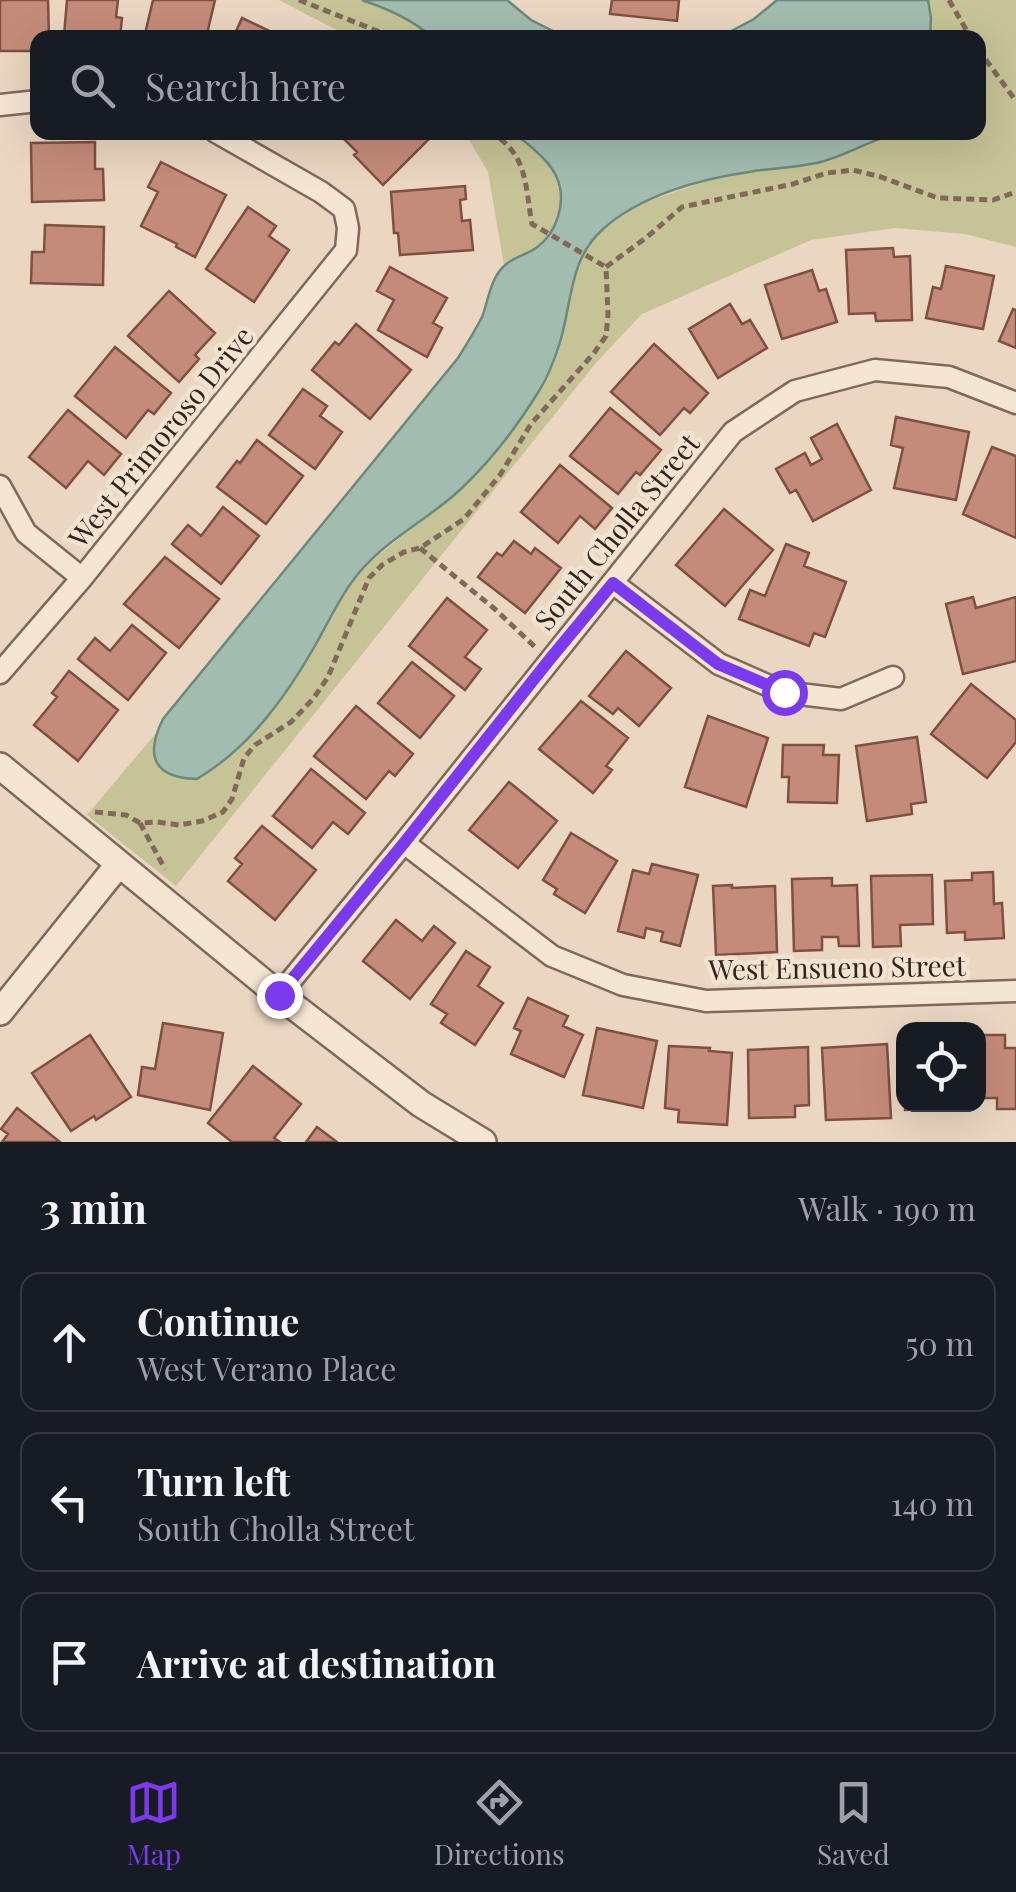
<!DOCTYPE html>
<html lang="en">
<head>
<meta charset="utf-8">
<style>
	:root { --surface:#171b24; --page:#242831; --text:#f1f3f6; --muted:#9ea1a6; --line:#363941; --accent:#7c3aed }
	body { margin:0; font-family:"Playfair Display",serif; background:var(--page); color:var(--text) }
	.controls { position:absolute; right:30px; bottom:30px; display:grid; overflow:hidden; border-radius:20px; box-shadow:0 10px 40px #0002 }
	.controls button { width:90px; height:90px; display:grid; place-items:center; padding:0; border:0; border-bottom:2px solid var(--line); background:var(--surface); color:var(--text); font:50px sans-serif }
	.stop { position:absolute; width:30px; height:30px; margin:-22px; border:8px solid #7c3aed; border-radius:50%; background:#fff }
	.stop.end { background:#7c3aed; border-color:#fff; box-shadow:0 2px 10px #0008 }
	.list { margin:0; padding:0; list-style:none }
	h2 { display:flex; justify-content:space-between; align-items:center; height:130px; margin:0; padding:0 40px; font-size:42px }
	h2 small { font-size:32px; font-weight:400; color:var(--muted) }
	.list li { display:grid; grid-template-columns:65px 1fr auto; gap:30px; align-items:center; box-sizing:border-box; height:140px; margin:0 20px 20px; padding:0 20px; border:2px solid var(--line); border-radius:20px }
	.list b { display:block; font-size:38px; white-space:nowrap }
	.list p { margin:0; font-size:32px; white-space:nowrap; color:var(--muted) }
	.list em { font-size:32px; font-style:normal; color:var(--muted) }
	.icon { flex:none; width:55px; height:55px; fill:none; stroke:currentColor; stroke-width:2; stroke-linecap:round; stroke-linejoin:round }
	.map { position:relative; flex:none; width:1016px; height:1142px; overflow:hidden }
	.search { position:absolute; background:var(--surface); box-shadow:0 10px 40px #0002; left:30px; right:30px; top:30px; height:110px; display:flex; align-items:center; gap:25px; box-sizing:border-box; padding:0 35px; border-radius:20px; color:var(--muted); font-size:38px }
	.sheet { height:610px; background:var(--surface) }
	nav { display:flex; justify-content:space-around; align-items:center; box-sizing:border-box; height:140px; border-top:2px solid var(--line); background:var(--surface); font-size:28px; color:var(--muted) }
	nav a { display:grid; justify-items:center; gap:5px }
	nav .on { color:var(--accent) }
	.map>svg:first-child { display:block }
	.green { fill:#c6c396 }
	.water { fill:#a3bcb0; stroke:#6b897c; stroke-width:2.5 }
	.building { fill:#c58b7a; stroke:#7f4f42; stroke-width:2.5 }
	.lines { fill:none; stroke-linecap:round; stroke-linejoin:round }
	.minor-casing { stroke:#81685a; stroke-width:25 }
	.tertiary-casing { stroke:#81685a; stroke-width:30 }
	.path { stroke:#81685a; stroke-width:5; stroke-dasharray:8 5; stroke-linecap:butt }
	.minor { stroke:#f5e5d3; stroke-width:20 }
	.tertiary { stroke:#f5e5d3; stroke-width:25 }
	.route { stroke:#7c3aed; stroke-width:12 }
	.labels { text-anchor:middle; stroke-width:9; stroke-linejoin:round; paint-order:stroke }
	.street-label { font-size:28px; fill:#32241d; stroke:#f2e2d0 }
</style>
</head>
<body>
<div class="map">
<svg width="1016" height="1142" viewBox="0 0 1016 1142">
	<rect width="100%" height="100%" fill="#ead6c1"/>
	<path class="green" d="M279,0C305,0 335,0 361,0C387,4 413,21 432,37H350Z
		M928,0H1016V247L965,234L895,228L811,240L642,314L595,364L176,886L87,815L157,732L153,746L154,755L318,640L344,591L366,565L464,487L560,341L575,272L592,241L602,230L633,209L651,200L707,181L729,175L830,161L867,142L892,135L914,134L923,137L926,133L978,132V38L930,37L931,18Z
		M465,133H515C524,141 536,150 544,160C567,185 566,223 539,245C529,254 516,259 504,265L488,172Z"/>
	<path class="water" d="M362,0H507L531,20L565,37H432C411,19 388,9 362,0Z
		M777,0H928L931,18L930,37H720L754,19Z
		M515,133H926L924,137C884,125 854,156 816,163C794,168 771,168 749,172C699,179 639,196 602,230C569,260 572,303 560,342C555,358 548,377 539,391C518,425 493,458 464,486C434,516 393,535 364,567C343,590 331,617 316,644C286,697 250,747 197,779C155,778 144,757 163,719L458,358C466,345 475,331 482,317C488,302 490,280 503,267C511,258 526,255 536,248C557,233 567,202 557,178C549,159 529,146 515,133Z"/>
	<path class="building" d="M0,0H48L49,38H38V51H0Z
		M67,0H118L116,17L122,18L120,38L64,36Z
		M153,0H215L206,38H144Z
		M612,0H679L677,21L610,14Z
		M242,18L284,38H233Z
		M345,132H436L383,185L354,155L357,152L341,136Z
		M95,142V169H103L104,200L32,202L31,143Z
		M161,162L226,195L195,257L176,247L177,244L141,226L158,192L148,187Z
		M465,186L466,199L460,200L462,221L470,220L473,250L400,255L398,233H394L391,192Z
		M248,207L276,226L269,236L289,250L254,302L206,269Z
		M45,225L104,227L103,285L31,283L32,252H44Z
		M893,248L894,257L910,256L912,320L876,321L875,313L849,314L846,250Z
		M946,266L994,276L983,329L926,318L933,287L941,289Z
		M390,267L447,298L433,323L442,328L427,357L378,330L394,300L377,291Z
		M812,270L819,291L826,289L837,322L782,339L765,285Z
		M169,291L215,333L195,355L199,359L179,382L128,336Z
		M730,304L742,324L750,320L767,348L718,378L689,329Z
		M1013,309L1016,310V348L999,341Z
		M356,324L411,370L370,419L312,370L335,342L339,345Z
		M654,344L708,393L690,413L684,408L660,435L611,392Z
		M115,347L171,393L154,414L148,410L126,438L75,396Z
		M303,389L327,406L320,416L342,432L315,469L269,435Z
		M610,408L661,450L640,475L636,472L618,494L570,456Z
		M68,410L121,454L104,475L88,461L66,488L29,457Z
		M896,417L969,432L956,500L894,488L903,448L891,445Z
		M837,424L871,490L813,521L796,490L790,493L776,469L805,453L811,465L822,459L811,438Z
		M257,440L303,476L266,524L217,487L237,461L240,463Z
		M992,447L1016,456V538L963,514Z
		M560,465L612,508L595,529L580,516L558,543L521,512Z
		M223,507L259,536L221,584L172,544L188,525L201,536Z
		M724,509L773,550L725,606L676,565Z
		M514,541L531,554L535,548L561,568L525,613L478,577L497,553L502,556Z
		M786,544L809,553L804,566L846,582L825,637L814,633L809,646L739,619L750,590L765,596Z
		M165,557L219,599L179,648L124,604Z
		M973,597L976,608L1016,597V661L963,674L946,604Z
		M447,598L487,630L465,657L481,669L465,690L409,646Z
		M132,625L166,653L128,700L78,659L95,638L110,651Z
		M626,651L671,688L639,726L618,708L613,714L589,696Z
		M412,662L454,696L420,738L378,703Z
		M69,671L118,710L78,761L34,725L57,697L52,693Z
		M971,684L1016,720V742L987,778L931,734Z
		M581,701L628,738L606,766L612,770L593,793L539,749Z
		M356,706L413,754L395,776L389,771L366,799L314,756Z
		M708,716L768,738L746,807L685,787Z
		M917,737L926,802L911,804L912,814L867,821L856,746Z
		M783,745H824L823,755H839L837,803L788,802L789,777H782Z
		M311,769L365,813L348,834L333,822L312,848L273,816Z
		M509,782L557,821L518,868L469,830Z
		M262,826L316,870L275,920L228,881L242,864L235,858Z
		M571,833L617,861L585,913L554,894L557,889L543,880Z
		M652,864L698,875L680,946L661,941L663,932L646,928L644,938L618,931L633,870L649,874Z
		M993,872L994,904L1002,903L1004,938L965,940V932L947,933L945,881L972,880V873Z
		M932,875L933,924L900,925L901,946L873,947L871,876Z
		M832,878V886L857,885L859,946H839L838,937H822V950L794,951L792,879Z
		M732,885V888L775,886L777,952L716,955L713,886Z
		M396,920L422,941L434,926L455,943L410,999L363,961Z
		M466,951L490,967L478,986L503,1003L475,1045L441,1023L447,1014L431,1004Z
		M528,998L568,1016L563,1026L583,1035L564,1077L511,1054L521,1031L514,1028Z
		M163,1023L223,1033L210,1110L138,1095L142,1067L155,1069Z
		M597,1028L657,1041L643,1108L583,1095Z
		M90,1035L131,1097L96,1120L94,1116L71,1131L32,1073Z
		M979,1035H1005V1048H1016V1109H997V1098H980Z
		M887,1044L891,1118L826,1120L822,1048Z
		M669,1046L710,1048L709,1051L732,1053L727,1125L678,1122L679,1110L665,1108Z
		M808,1047L809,1105L795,1106V1117L749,1118L748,1050Z
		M253,1066L301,1104L274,1138L280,1142H232L208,1123Z
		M905,1104H950V1108L905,1110Z
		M17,1108L60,1142H2L8,1134L1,1129Z
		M317,1127L337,1142H306Z"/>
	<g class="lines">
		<defs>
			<path id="minor" d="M0,105L38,101
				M0,486L26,533L82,578
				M613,583L719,664L783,692L841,699L893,677
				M0,673L82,578L346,250L348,228L344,209L321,192L216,132
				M404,843L552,956L623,985L706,1001L1016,991
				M279,995L404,843L733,432L795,391L875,370L949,377L1016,403"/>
			<path id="tertiary" d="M0,766L279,995L421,1104L483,1142
				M0,1012L118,865"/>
		</defs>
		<use href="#minor" class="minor-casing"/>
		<use href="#tertiary" class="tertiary-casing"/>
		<path class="path" d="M299,0L395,38
			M949,0L971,38
			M978,49L1016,101
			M489,132C528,152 525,186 532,224L606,267
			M606,267L647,237L682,207L793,184L827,173L853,170L881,177L938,198L993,200L1016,192
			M420,548L496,610L535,647
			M95,812L126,815L140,823L157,822L179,825L202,821L223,812L232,799L244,758L255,745L291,722L313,699L328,677L369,578L382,565L404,552L420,548L464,519L500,475L531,424L594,353L606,336L608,315L606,267
			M140,823L165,869"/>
		<use href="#minor" class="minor"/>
		<use href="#tertiary" class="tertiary"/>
	</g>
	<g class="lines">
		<path class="route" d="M279,995L404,843L550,659L613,583L718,664L784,692"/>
	</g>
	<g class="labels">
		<g class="street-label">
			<text transform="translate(161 437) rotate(-51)" y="10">West Primoroso Drive</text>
			<text transform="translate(617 532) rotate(-51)" y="10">South Cholla Street</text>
			<text transform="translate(837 968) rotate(-1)" y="10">West Ensueno Street</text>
		</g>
	</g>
</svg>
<div class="controls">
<button><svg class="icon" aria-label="locate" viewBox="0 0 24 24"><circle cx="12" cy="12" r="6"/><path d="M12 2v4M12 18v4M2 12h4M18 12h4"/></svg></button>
</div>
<div class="stop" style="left:784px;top:692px"></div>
<div class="stop end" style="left:279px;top:995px"></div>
<div class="search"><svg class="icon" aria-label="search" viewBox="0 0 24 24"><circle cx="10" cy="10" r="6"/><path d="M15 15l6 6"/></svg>Search here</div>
</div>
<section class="sheet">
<h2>3 min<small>Walk · 190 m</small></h2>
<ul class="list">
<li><svg class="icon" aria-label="ahead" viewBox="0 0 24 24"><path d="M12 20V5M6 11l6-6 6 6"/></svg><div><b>Continue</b><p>West Verano Place</p></div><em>50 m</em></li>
<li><svg class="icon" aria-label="left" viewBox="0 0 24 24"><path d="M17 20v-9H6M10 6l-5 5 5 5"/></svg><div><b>Turn left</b><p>South Cholla Street</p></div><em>140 m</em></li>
<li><svg class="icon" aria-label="arrive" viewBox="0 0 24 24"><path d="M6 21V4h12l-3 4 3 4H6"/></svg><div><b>Arrive at destination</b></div></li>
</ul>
</section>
<nav>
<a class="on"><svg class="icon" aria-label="map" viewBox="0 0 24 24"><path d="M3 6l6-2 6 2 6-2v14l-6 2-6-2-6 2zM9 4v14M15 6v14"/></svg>Map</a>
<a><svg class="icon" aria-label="directions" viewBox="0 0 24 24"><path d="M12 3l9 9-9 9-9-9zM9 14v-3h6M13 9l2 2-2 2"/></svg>Directions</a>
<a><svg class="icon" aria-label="saved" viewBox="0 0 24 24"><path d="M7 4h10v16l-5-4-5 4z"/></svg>Saved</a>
</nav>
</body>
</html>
